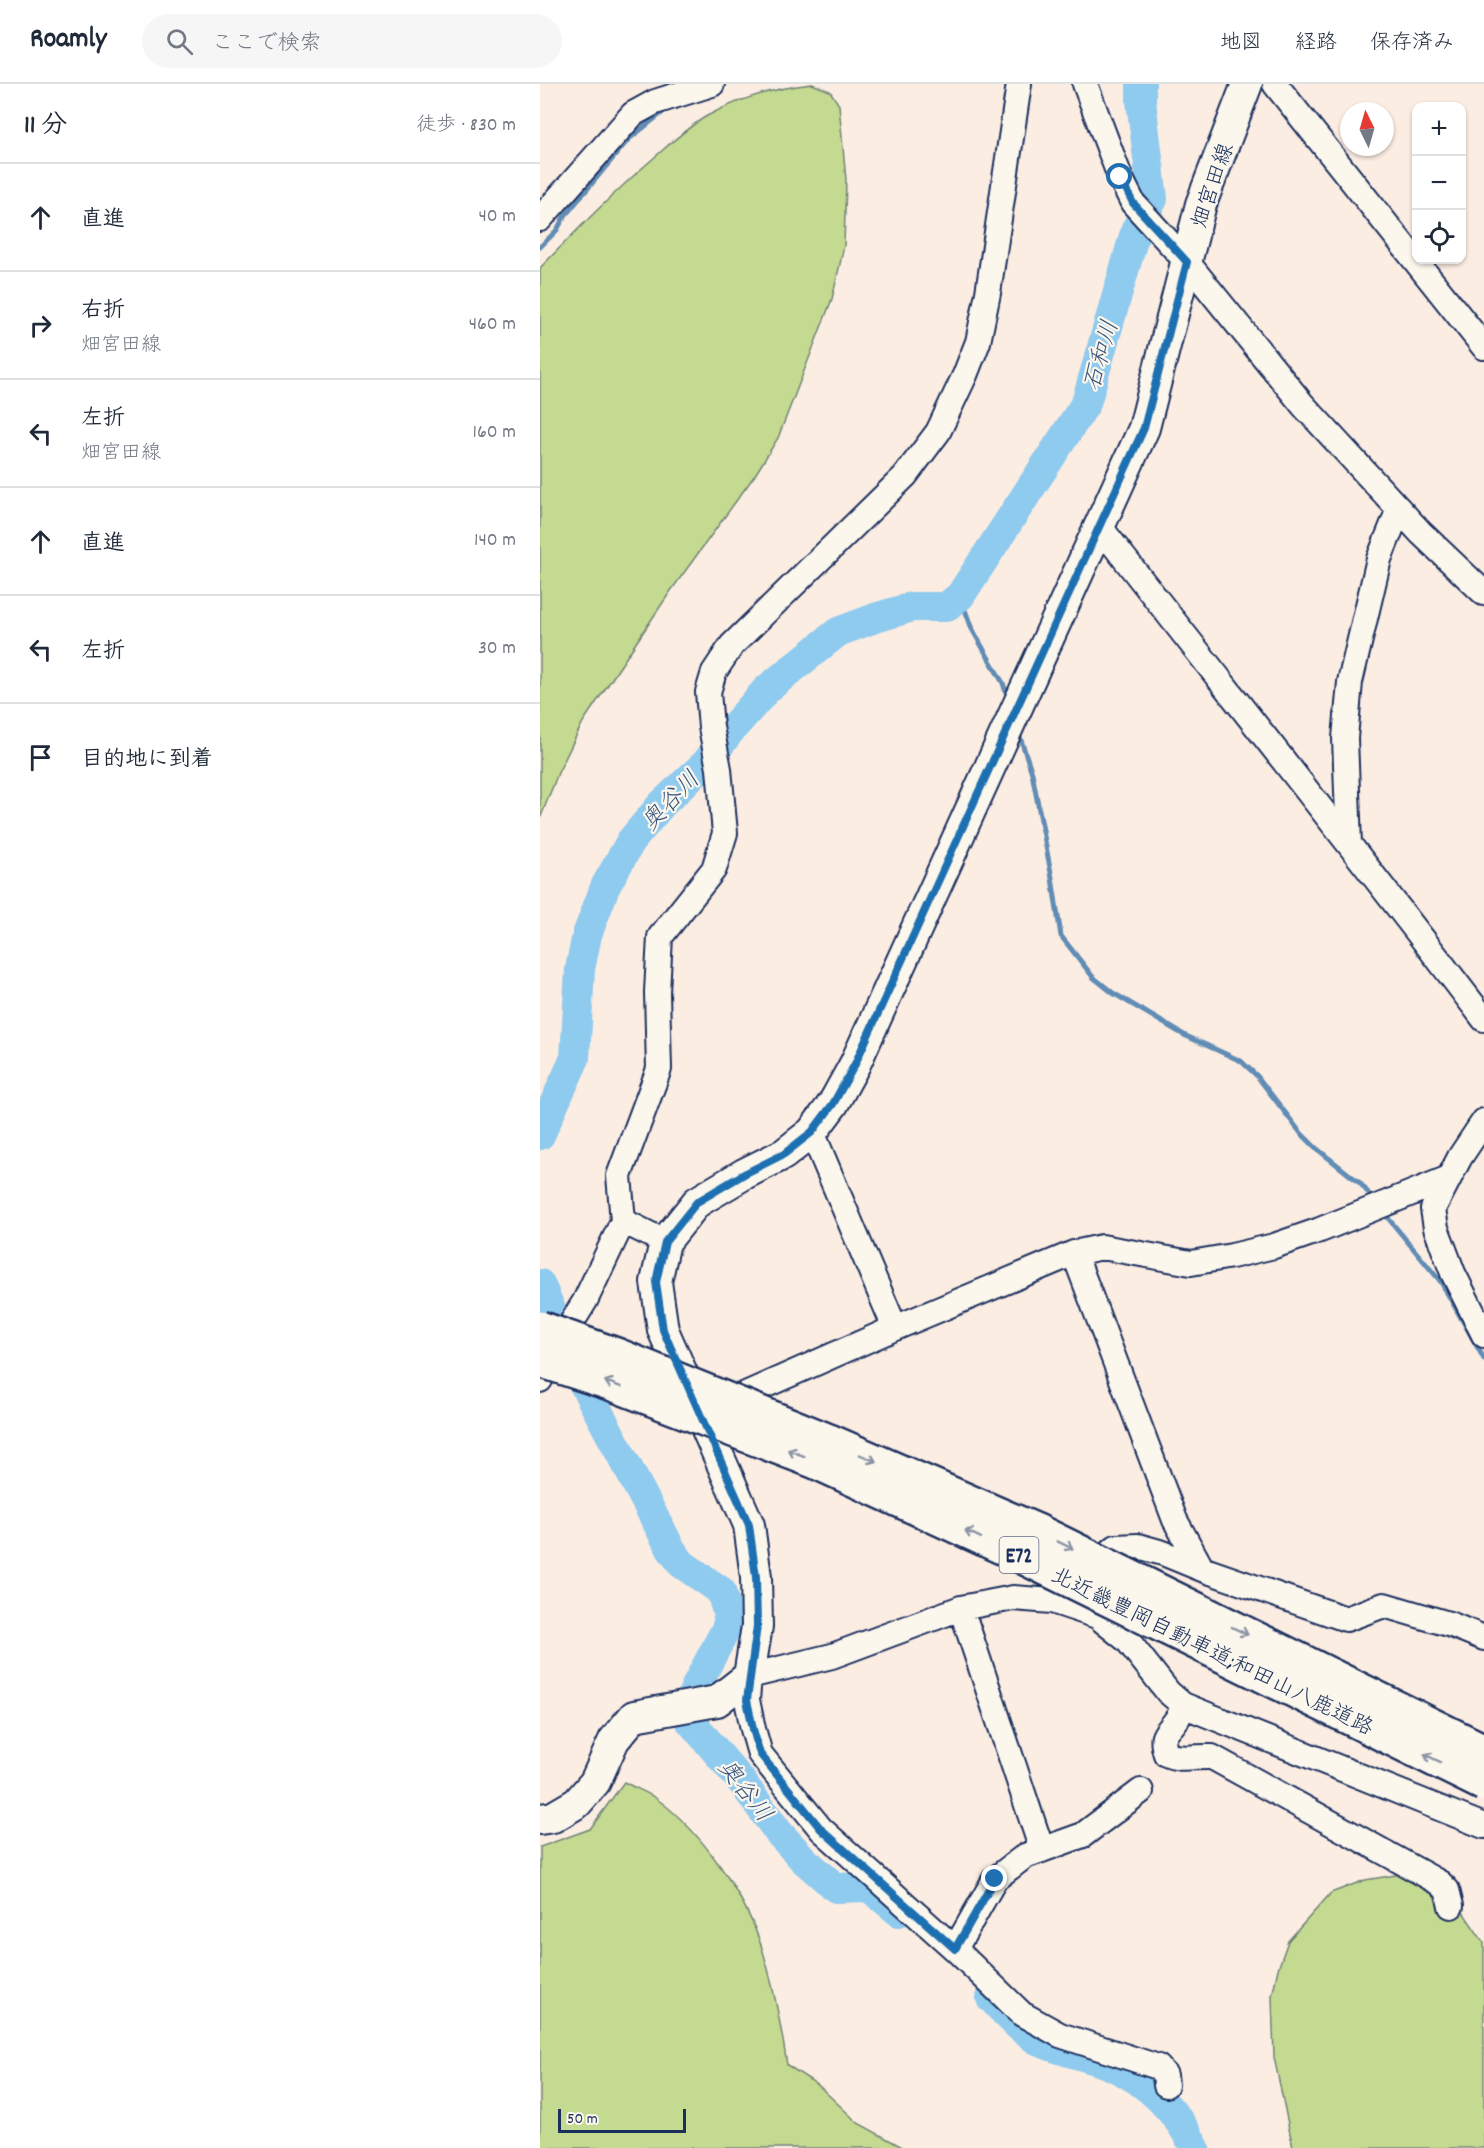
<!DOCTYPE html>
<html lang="ja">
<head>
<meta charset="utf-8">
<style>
	:root { --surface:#fff; --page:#f6f6f7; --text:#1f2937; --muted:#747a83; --line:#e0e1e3 }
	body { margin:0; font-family:Dekko,"Klee One",sans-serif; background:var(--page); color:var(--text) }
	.controls { position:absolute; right:18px; top:18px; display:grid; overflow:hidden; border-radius:12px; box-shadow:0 2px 4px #0004 }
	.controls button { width:54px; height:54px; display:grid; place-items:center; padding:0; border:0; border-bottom:2px solid var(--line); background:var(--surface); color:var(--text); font:30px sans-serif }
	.compass { position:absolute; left:800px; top:18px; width:54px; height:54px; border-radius:50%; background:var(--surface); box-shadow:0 2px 4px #0004; rotate:355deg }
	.scale { position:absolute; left:18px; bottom:15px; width:128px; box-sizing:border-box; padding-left:6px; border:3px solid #1b2f5e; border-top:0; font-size:16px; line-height:21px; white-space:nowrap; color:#1b2f5e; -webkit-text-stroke:4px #fbf7ec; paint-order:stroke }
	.stop { position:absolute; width:18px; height:18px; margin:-14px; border:4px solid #1f6fb2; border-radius:50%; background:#fff }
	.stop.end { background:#1f6fb2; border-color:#fff; box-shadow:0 2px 6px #0008 }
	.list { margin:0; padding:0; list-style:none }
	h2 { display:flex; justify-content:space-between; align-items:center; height:78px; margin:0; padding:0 24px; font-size:26px }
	h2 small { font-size:20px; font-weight:400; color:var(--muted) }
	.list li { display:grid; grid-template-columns:39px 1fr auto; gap:18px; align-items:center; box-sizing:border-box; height:108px; padding:0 24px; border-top:2px solid var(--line) }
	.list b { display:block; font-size:22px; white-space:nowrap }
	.list p { margin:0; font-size:20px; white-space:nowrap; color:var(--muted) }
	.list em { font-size:20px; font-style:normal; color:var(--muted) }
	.icon { flex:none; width:33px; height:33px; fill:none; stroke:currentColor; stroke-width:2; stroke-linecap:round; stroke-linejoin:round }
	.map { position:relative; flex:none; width:944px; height:2064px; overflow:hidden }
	header { display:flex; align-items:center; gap:36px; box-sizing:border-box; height:84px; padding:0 30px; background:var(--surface); border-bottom:2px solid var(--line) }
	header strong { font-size:28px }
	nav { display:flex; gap:33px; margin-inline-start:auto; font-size:21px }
	.search { width:420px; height:54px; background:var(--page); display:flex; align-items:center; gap:15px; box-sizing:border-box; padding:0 21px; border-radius:33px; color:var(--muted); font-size:22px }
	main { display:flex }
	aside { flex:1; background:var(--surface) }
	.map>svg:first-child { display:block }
	.green { fill:#c4da90; stroke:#708477; stroke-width:1.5 }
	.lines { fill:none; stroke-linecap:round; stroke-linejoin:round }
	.stream { stroke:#618cb5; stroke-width:5 }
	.river { stroke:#8fcaef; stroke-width:30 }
	.minor-casing { stroke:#1b2f5e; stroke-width:28 }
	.major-casing { stroke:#1b2f5e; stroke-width:34 }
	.minor { stroke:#fbf7ec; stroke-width:24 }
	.major { stroke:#fbf7ec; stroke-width:30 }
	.highway-bridge-casing { stroke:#1b2f5e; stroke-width:38; stroke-linecap:butt }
	.highway-bridge { stroke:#fbf7ec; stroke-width:33 }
	.oneway { stroke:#8b93a5 }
	.route { stroke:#1f6fb2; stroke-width:8 }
	.labels { text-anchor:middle; stroke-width:4.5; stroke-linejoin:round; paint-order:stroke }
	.shield { fill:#fbf7ec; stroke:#5e6b89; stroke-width:1.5 }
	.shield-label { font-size:21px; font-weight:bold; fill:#1b2f5e }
	.street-label { font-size:22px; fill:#1b2f5e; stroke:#fbf7ec }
	.water-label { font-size:24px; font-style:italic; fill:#385682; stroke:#fbf7ec }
</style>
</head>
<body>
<header>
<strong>Roamly</strong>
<div class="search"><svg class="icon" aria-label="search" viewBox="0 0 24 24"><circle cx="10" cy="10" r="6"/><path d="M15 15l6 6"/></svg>ここで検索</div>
<nav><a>地図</a><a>経路</a><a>保存済み</a></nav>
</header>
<main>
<aside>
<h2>11 分<small>徒歩 · 830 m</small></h2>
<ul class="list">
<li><svg class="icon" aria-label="ahead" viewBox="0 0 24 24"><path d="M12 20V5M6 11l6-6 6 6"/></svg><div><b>直進</b></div><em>40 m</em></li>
<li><svg class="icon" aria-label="right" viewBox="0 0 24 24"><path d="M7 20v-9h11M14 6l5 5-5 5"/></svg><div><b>右折</b><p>畑宮田線</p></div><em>460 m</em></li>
<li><svg class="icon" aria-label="left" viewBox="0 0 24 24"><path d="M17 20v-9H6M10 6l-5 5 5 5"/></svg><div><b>左折</b><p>畑宮田線</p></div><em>160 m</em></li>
<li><svg class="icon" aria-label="ahead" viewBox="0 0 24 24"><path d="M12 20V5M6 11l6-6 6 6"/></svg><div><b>直進</b></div><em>140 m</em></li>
<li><svg class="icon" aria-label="left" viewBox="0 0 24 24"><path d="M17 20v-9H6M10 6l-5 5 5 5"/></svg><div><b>左折</b></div><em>30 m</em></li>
<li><svg class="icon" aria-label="arrive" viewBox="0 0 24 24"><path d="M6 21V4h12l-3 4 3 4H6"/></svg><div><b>目的地に到着</b></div></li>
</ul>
</aside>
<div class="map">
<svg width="944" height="2064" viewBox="0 0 944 2064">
	<rect width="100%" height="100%" fill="#fcede2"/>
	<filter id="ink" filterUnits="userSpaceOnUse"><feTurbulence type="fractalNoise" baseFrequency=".0167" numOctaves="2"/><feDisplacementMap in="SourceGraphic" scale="12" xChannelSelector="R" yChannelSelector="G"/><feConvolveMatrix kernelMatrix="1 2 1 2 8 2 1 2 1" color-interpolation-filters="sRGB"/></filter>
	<g filter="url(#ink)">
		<path class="green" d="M272,0L290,7L299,21L306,96L304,162L292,215L238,354L215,391L130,508L43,638L18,689L0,735V184C38,145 75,107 116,72C132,58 149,42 167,32C200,14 236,4 272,0Z
			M84,1698C95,1704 107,1708 117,1715C162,1748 205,1811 222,1864C234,1902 241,1942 247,1981L278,2001L318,2039L364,2064H0V1763L50,1745Z
			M862,1790L912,1812L944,1859V2064H753L734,1973L732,1912L738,1885L748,1857L791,1809L825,1796Z"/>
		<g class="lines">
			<path class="stream" d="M0,163L17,146L24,133L89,55L128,24
				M420,512L432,545L463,599L468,615
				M478,647L492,689L512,794L521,852L553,893L573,909L644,951L701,977L717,992L760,1048L776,1064L820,1099L834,1116
				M843,1128L901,1198L944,1275"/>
			<path class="river" d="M0,1051L35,974L40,885L47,851L65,803L91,757L122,720L166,679L191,646L227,605L298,548L335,534L372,523H406L420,512L546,319L596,145L613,115L601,17V0
				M0,1200L40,1293L131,1465L142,1480L181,1507L189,1535L186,1545L158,1598L152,1612L148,1634L202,1698L239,1749L264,1776L296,1804L329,1803L359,1828
				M451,1914C467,1930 482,1949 503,1959C525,1969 550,1972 572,1982C609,1998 638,2029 655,2064"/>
			<defs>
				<path id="minor" d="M545,0L580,93L593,119L647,178L763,321L881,449L944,509
					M735,0L944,263
					M0,135L93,30L115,18L172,0
					M560,443C688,607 818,769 944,935
					M809,760L805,654L810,598L839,475L859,425
					M944,1037L920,1073L893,1125L896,1144L913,1189L944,1251
					M272,1048L355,1244
					M125,1158L83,1137L79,1092L119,985L117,908L120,853L174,785L185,749L179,685L171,643L168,608L174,588L192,561L365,392L398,348L425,291L438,258L448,209L479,0
					M534,1169L635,1436L662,1485
					M0,1296L13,1269L45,1217L83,1137
					M183,1320L355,1244L534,1169L562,1163L651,1179L692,1172L734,1162L780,1146L909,1094
					M548,1487L576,1463L598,1462L623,1469L662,1485L806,1535L844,1521L912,1541L944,1554
					M421,1524L502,1766
					M643,1621C641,1625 640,1631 637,1635C627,1650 619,1649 626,1670C639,1677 657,1672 672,1673L900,1799L907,1806L911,1822
					M415,1865L455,1795L485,1772L543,1751L601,1707
					M626,2001L625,1991L618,1983L520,1951L482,1930L415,1865L281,1745L220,1670L213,1645L207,1616L209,1592L292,1572L421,1524L473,1514L512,1517L557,1532L588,1557L628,1608L643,1621L944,1742"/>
				<path id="major" d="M0,1735L13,1733L37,1719L55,1698L74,1656L94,1632L177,1617L209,1592L217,1542L216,1493L209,1441L123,1246L116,1198L125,1158L157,1118L204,1090L244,1070L272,1048L293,1020L315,980L604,344L661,120L707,0"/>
			</defs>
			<use href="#minor" class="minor-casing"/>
			<use href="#major" class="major-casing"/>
			<use href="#minor" class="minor"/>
			<use href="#major" class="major"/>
			<defs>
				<path id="highway-bridge" d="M0,1244L79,1272L289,1357L499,1448L944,1667
					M0,1276L73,1300L274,1377L477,1470L944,1700"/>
			</defs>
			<use href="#highway-bridge" class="highway-bridge-casing"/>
			<use href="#highway-bridge" class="highway-bridge"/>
		</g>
		<defs><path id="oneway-shaft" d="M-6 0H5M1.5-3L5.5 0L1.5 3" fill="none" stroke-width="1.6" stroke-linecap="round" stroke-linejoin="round" transform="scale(1.5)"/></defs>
		<g class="oneway">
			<use href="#oneway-shaft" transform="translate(73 1300) rotate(-160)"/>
			<use href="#oneway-shaft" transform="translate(256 1369) rotate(-159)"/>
			<use href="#oneway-shaft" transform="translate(328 1374) rotate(23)"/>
			<use href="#oneway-shaft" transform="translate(433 1450) rotate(-155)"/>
			<use href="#oneway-shaft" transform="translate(525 1461) rotate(26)"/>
			<use href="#oneway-shaft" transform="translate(700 1547) rotate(26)"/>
			<use href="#oneway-shaft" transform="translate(892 1674) rotate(-154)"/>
		</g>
	</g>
	<g class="lines" filter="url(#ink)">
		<path class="route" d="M455,1795L415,1865L281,1745L220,1670L213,1645L207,1616L217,1542L216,1493L209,1441L123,1246L116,1198L125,1158L157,1118L204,1090L244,1070L272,1048L293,1020L315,980L604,344L647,178L593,119L580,93"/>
	</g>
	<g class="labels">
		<rect class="shield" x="459.5" y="1453" width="39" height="36" rx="4.5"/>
		<g class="shield-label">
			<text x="479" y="1478">E72</text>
		</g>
		<g class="street-label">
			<text transform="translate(671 101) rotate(-71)" y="8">畑宮田線</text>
			<text transform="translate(673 1566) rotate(26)" y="8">北近畿豊岡自動車道;和田山八鹿道路</text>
		</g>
		<g class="water-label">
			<text transform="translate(560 271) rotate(-74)" y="8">石和川</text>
			<text transform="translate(130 716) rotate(-46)" y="8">奥谷川</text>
			<text transform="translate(206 1706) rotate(52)" y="8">奥谷川</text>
		</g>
	</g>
</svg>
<div class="controls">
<button>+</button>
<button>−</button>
<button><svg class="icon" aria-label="locate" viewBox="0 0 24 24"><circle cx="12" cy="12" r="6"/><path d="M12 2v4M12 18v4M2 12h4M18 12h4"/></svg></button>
</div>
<svg class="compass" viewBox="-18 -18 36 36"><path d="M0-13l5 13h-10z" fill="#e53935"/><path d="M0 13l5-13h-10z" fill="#747a83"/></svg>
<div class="scale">50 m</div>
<div class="stop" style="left:580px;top:93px"></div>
<div class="stop end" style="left:455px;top:1795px"></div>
</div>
</main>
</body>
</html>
